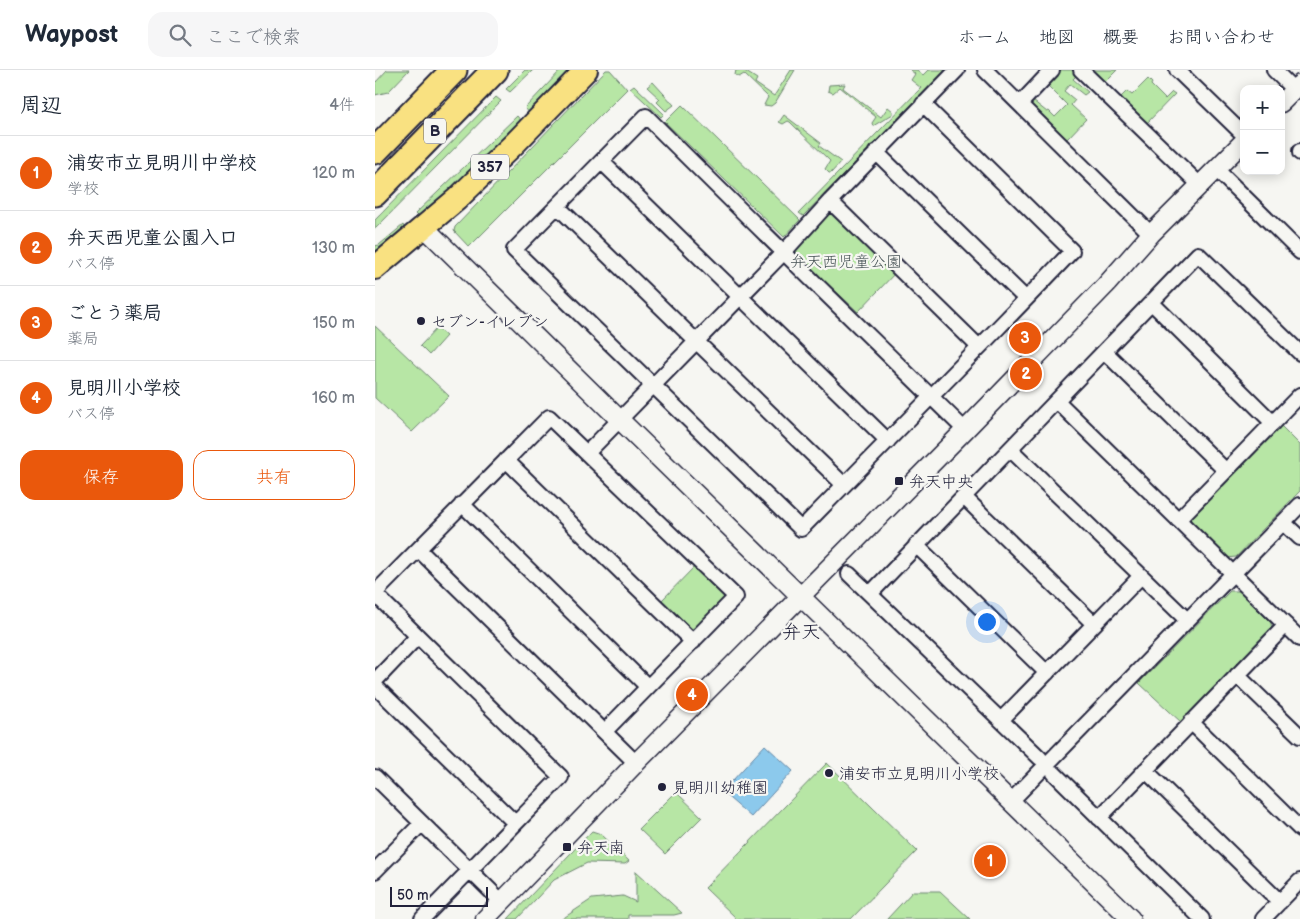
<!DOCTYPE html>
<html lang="ja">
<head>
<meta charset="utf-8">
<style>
	:root { --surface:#fff; --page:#f6f6f7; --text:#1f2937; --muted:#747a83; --line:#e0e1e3; --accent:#ea580c }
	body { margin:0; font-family:"Balsamiq Sans","Klee One",sans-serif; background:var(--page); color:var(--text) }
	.controls { position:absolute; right:15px; top:15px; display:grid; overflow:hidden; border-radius:10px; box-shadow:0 2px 12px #0003 }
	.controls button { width:45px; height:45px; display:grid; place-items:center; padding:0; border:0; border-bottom:1px solid var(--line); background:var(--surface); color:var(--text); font:25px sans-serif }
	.scale { position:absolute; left:15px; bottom:12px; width:98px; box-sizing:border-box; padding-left:5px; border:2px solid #22223b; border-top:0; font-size:14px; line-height:18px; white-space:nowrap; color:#22223b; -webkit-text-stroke:4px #f6f6f2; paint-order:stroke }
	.you { position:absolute; left:611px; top:551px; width:18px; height:18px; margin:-12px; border:4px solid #fff; border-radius:50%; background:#1a73e8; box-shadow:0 0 0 8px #1a73e833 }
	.badge { display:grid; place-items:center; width:32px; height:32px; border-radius:50%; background:var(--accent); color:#fff; font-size:16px; font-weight:700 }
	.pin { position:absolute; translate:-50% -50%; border:2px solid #fff; box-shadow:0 1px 5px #0006 }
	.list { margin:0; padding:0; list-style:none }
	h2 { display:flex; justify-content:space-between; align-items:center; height:65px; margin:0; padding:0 20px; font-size:21px }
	h2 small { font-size:16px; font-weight:400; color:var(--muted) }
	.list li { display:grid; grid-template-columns:32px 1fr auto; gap:15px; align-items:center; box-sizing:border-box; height:75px; padding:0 20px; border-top:1px solid var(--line) }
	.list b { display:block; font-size:19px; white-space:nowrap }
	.list p { margin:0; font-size:16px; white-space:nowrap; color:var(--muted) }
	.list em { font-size:16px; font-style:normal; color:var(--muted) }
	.actions { display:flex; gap:10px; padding:15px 20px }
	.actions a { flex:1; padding:11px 0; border:1px solid var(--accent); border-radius:15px; text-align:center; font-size:18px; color:var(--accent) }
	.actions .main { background:var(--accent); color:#fff }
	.icon { flex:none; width:28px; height:28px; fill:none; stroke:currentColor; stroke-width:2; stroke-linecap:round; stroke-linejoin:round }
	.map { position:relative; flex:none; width:925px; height:849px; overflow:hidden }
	header { display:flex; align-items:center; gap:30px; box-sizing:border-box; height:70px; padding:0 25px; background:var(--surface); border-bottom:1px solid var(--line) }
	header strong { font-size:24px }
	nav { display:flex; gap:28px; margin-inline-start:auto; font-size:18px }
	.search { width:350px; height:45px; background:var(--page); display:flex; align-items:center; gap:12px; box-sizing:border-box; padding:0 18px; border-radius:15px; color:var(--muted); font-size:19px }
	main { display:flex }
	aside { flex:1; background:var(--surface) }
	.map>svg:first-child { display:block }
	.green { fill:#b7e6a5; stroke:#6c8470 }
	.water { fill:#8cc9ec; stroke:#6286a5 }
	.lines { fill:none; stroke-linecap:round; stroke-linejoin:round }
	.minor-casing { stroke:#22223b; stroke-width:18 }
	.tertiary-casing { stroke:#22223b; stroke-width:21 }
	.trunk-casing { stroke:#22223b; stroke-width:26 }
	.motorway-casing { stroke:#22223b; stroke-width:29 }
	.minor { stroke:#f6f6f2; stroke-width:14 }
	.tertiary { stroke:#f6f6f2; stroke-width:18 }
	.trunk { stroke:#f9e181; stroke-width:22 }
	.motorway { stroke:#f9e181; stroke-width:25 }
	.poi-dot { fill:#22223b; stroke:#f6f6f2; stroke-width:2 }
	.labels { text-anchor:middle; stroke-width:4.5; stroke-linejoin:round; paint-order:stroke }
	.shield { fill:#f6f6f2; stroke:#626272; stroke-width:1 }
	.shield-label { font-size:15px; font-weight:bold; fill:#22223b }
	.park-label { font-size:16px; fill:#475356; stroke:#f6f6f2 }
	.poi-label { font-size:16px; fill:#22223b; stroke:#f6f6f2; text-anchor:start }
	.quarter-label { font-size:19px; fill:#22223b; stroke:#f6f6f2 }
</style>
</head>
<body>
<header>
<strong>Waypost</strong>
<div class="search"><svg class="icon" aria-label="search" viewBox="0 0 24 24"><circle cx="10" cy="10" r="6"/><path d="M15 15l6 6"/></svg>ここで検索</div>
<nav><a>ホーム</a><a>地図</a><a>概要</a><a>お問い合わせ</a></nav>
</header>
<main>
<aside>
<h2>周辺<small>4件</small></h2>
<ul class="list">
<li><span class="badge">1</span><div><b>浦安市立見明川中学校</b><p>学校</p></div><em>120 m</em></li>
<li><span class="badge">2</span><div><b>弁天西児童公園入口</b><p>バス停</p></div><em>130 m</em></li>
<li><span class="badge">3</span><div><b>ごとう薬局</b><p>薬局</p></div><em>150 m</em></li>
<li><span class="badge">4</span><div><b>見明川小学校</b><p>バス停</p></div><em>160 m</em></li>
</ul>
<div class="actions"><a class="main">保存</a><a>共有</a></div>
</aside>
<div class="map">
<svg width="925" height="849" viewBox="0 0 925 849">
	<rect width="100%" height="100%" fill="#f6f6f2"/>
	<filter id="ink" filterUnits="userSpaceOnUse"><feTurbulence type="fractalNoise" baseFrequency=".02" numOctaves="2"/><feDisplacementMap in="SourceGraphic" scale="10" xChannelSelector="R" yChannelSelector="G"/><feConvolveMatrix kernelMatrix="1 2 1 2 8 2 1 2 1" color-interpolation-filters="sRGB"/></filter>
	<g filter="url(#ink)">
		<path class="green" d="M12,0H34L13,22L0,25V13Z
			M150,0H158L135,22L131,19Z
			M186,0H197L156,45L150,38Z
			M231,0H235L252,19L94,177L79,161L80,157Z
			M361,0H368L382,9L380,13L399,26L416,0H420L400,33L396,36L389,35L393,27L369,4L364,7L360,5Z
			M535,0H542L548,5L553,0H571L428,146L424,143L546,18L536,10L540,4Z
			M685,0H699L703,4L698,9L713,22L709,25L695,14L689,21L700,30L696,35L711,49L692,69L656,34L658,31L672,42L674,41L680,47L692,35L671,14Z
			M716,0H742L729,13Z
			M773,9L777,13L776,15L790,29L797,22L800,24L771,54L736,20L738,19L746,27L752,21L757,25Z
			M278,12L299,35L291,41L282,32L285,29L272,17Z
			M470,14L468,18L506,47L513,37L518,41V44L498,56L497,53L501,47L465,17L458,23L453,21L454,15Z
			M259,15L289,44L286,47L255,18Z
			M121,27L126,31L0,159V150Z
			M307,35L425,150L409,167L290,52Z
			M409,45L446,73L444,76L466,92L456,103H454L450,99L455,91L415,52L413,51L408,54L404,52Z
			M142,46L148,53L78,120L44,148L40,144Z
			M457,139L522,201L483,242L417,180Z
			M28,155L30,159L0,189V176L4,175Z
			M0,256L74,326L37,362L0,328Z
			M62,258L71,266L54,285L45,276Z
			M905,355L925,375V421L861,487L852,488L815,452V445Z
			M321,495L352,526L318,560L287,530Z
			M855,521H864L896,553L897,561L807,653L764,613Z
			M452,693L542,781L476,849H362L330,818Z
			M301,722L327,747L290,784L264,759Z
			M217,761L226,764L254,791L250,794L212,793L179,810L142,849H133Z
			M261,801L307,843L299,845H253V849H187L217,829L248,826L261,832Z
			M538,821H565L595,849H512Z"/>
		<path class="water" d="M390,675L418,701L376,747L347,722Z"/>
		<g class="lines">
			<defs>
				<path id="minor" d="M610,0L776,164
					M706,0L826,116
					M802,0L869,65
					M899,0L919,20
					M548,34L697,181C608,275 516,367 426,459L139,180L271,46C376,151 483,255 590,360
					M645,34L677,0
					M925,81V83
					M501,82L651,229
					M227,92L513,371
					M841,99L925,182
					M455,131L604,277
					M183,137L469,415
					M777,233L898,353
					M730,282L850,400
					M682,331L925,569
					M635,379L812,550
					M212,383L409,182L455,131L582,0
					M131,390L318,572
					M589,427L719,554
					M87,434L273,617
					M803,450L925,325
					M908,452L925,468
					M541,475L672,603
					M44,480L261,693
					M474,504L665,688
					M0,523L174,347L361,527L230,661
					M0,524L186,707L47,849
					M495,524L823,184L925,283
					M862,605L925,666
					M0,611L42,567
					M0,616L140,753
					M626,650L766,506
					M816,652L925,759
					M770,700L905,832
					M679,703L827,849
					M0,707L127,832
					M636,731L925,435
					M724,748L911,555
					M0,801L47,753
					M888,849L925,811"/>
				<path id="tertiary" d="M906,33L925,14
					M49,157L245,350L756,849
					M110,849L261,693L590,360L731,215L776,164L869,71"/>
				<path id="trunk" d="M0,198L82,129L140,73L211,0"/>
				<path id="motorway" d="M0,81L79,0
					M0,123L120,0"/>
			</defs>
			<use href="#minor" class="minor-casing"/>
			<use href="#tertiary" class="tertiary-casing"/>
			<use href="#trunk" class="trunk-casing"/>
			<use href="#motorway" class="motorway-casing"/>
			<use href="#minor" class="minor"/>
			<use href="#tertiary" class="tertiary"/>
			<use href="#trunk" class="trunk"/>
			<use href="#motorway" class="motorway"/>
		</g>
	</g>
	<g class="poi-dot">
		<circle cx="46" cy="251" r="5"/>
		<rect x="519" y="406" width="10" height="10" rx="2.5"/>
		<circle cx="454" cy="703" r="5"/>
		<circle cx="287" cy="717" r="5"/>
		<rect x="187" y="772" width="10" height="10" rx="2.5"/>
	</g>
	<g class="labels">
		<g class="shield">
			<rect x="49" y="48.5" width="22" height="25" rx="4"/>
			<rect x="96" y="84.5" width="38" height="25" rx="4"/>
		</g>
		<g class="shield-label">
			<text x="60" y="66">B</text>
			<text x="115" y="102">357</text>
		</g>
		<g class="park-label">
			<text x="471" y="197">弁天西児童公園</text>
		</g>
		<g class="poi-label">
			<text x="56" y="257">セブン-イレブン</text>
			<text x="534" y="417">弁天中央</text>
			<text x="464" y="709">浦安市立見明川小学校</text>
			<text x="297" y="723">見明川幼稚園</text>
			<text x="202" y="783">弁天南</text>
		</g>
		<g class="quarter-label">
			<text x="426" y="568">弁天</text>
		</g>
	</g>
</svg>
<div class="controls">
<button>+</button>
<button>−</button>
</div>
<div class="scale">50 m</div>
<div class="you"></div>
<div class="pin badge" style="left:615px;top:791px">1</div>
<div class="pin badge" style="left:651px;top:304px">2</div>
<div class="pin badge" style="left:650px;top:268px">3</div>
<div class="pin badge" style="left:317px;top:625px">4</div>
</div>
</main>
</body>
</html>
